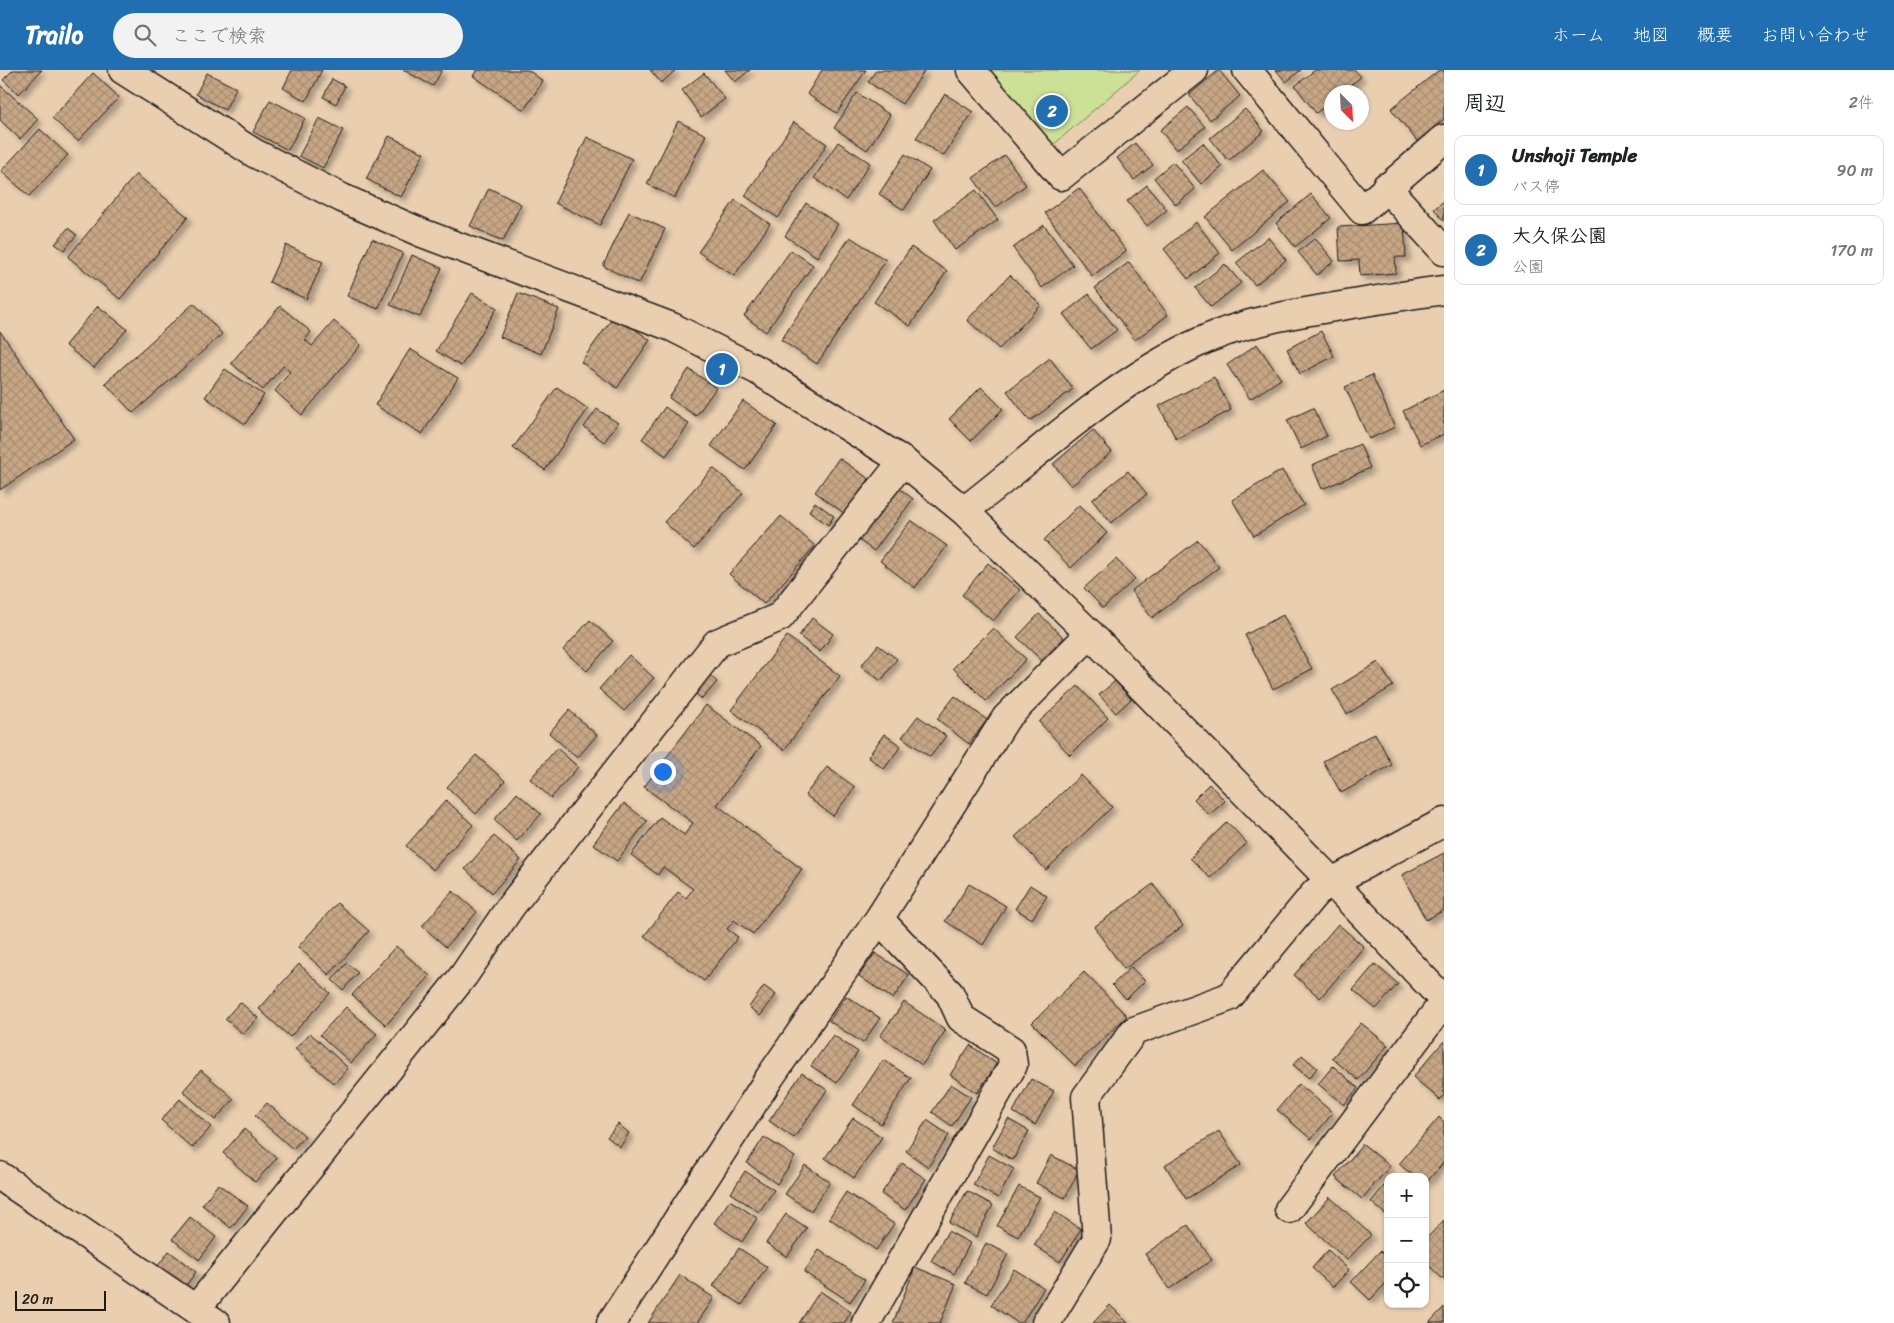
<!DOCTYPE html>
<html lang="ja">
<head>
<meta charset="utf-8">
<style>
	:root { --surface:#fff; --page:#f2f2f2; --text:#202124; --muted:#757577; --line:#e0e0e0; --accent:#1f6fb2 }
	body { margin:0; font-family:Sriracha,"Klee One",sans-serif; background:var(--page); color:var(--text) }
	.controls { position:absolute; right:15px; bottom:15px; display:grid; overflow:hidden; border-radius:10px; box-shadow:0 1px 4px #0004 }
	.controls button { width:45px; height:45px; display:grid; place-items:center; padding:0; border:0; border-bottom:1px solid var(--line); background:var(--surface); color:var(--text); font:25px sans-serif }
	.compass { position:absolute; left:1324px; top:15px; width:45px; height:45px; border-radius:50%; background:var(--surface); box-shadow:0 1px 4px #0004; rotate:156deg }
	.scale { position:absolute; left:15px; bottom:12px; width:91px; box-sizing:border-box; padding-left:5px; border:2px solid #1c1c1c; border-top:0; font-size:14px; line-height:18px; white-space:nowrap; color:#1c1c1c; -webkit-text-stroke:4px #e9cfb0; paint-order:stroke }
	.you { position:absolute; left:662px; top:701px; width:18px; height:18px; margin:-12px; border:4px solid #fff; border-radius:50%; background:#1a73e8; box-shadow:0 0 0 8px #1a73e833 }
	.badge { display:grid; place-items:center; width:32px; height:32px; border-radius:50%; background:var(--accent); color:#fff; font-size:16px; font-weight:700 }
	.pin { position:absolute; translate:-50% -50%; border:2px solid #fff; box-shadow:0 1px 5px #0006 }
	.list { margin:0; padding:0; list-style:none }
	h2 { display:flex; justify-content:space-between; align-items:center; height:65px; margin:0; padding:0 20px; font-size:21px }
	h2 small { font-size:16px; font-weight:400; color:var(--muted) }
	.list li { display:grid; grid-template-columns:32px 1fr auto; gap:15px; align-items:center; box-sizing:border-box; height:70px; margin:0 10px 10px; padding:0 10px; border:1px solid var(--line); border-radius:10px }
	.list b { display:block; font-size:19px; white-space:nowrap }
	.list p { margin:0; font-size:16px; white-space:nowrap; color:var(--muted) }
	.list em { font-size:16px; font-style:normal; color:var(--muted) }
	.icon { flex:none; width:28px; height:28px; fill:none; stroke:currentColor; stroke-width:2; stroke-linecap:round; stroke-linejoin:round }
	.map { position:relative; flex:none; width:1444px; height:1253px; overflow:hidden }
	header { display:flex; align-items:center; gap:30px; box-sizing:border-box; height:70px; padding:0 25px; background:var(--accent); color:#fff }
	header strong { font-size:24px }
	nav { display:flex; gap:28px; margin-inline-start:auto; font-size:18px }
	.search { width:350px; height:45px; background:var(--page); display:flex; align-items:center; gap:12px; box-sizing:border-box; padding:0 18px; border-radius:28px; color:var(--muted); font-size:19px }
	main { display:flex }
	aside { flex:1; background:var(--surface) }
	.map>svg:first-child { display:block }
	.park { fill:#cce196; stroke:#747e59 }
	.building { fill:url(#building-cross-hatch); stroke:#1c1c1c; filter:url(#shadow) }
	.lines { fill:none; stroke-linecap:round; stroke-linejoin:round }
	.minor-casing { stroke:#1c1c1c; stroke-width:31 }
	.tertiary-casing { stroke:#1c1c1c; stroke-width:31 }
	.minor { stroke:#e9cfb0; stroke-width:28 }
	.tertiary { stroke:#e9cfb0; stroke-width:28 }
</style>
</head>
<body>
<header>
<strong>Trailo</strong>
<div class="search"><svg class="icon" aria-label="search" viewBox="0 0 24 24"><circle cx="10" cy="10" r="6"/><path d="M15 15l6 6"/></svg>ここで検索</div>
<nav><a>ホーム</a><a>地図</a><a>概要</a><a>お問い合わせ</a></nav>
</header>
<main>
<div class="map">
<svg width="1444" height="1253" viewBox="0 0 1444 1253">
	<defs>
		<pattern id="building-cross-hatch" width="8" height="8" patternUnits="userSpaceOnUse" patternTransform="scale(1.25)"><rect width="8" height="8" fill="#c7a685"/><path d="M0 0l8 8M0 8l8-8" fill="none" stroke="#aa8e72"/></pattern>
		<filter id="shadow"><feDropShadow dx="4.5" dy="4.5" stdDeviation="2.5" flood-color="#0004"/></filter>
	</defs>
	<rect width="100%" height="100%" fill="#e9cfb0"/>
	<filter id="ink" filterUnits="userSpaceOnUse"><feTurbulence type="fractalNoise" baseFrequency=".02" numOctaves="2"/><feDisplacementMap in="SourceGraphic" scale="10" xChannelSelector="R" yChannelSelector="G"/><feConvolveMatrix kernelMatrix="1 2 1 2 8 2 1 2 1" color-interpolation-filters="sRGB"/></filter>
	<g filter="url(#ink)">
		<path class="park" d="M976,0H1140L1045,82Z"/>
		<path class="building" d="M13,0H42L19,24L3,10Z
			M292,0H322L306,31L283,18Z
			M403,0H442L433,16Z
			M477,0H528L543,11L524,40L473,6Z
			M650,0H676L661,13Z
			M725,0H750L735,12Z
			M822,0H866L837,43L807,24Z
			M876,0H925L902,34L868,12Z
			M1219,0L1240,26L1210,50L1189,25Z
			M1276,0H1301L1286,12Z
			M1315,0H1355L1361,7L1341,22H1332V31L1316,43L1295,16Z
			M1439,0H1444V49L1417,71L1391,39Z
			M93,3L119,27L78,71L52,48Z
			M207,3L236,18L225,40L196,24Z
			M704,3L725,29L701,47L682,20Z
			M332,9L345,16L336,34L323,27Z
			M0,15L38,49L20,69L0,50Z
			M857,23L890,45L867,80L834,58Z
			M945,24L973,42L943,86L916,68Z
			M270,30L305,48L288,80L253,62Z
			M1188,37L1205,57L1176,80L1160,60Z
			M1245,39L1264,61L1228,91L1210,68Z
			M319,48L343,60L323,98L299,86Z
			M678,51L706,65L675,128L647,114Z
			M794,52L827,74L778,148L745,126Z
			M40,59L68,85L29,126L1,101Z
			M389,66L424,83L401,127L366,109Z
			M587,67L632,89L600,155L555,133Z
			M838,72L870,93L846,130L814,108Z
			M1135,73L1153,95L1134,110L1117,88Z
			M1203,73L1222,97L1201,114L1181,90Z
			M905,84L930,100L904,140L879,124Z
			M1005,85L1026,115L995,138L973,108Z
			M1173,92L1195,119L1176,135L1154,108Z
			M1263,100L1290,132L1232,180L1205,147Z
			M136,104L188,147L120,229L68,187Z
			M1147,115L1167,140L1147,156L1127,131Z
			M489,118L521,134L503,171L470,156Z
			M1079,118L1126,181L1092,206L1045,143Z
			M976,120L998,150L955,180L934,150Z
			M1311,124L1331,148L1295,177L1276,153Z
			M735,130L770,154L734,206L698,182Z
			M1444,131V151L1434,139Z
			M806,133L838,154L817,187L785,166Z
			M629,142L665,159L639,214L603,196Z
			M1196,152L1220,183L1188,209L1164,179Z
			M1404,153L1406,187H1395L1396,203L1360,206L1359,190L1340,191L1338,157Z
			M1044,155L1073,195L1042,218L1013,178Z
			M68,158L77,165L64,180L55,174Z
			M850,167L886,190L817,294L781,270Z
			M1268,167L1286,190L1255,215L1236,193Z
			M1315,168L1334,191L1317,205L1298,182Z
			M372,169L403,183L378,239L347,226Z
			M286,175L323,192L306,229L269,212Z
			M911,177L947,201L910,256L874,232Z
			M791,180L813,195L766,262L744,246Z
			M412,185L442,198L420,247L390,235Z
			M1129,192L1168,245L1135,270L1095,218Z
			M1225,194L1241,213L1211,237L1195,218Z
			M1010,205L1041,235L999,279L967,250Z
			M472,223L497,238L461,296L436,281Z
			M518,223L559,239L541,284L500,267Z
			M1089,224L1117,260L1091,279L1063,244Z
			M194,233L222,264L133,343L105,313Z
			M98,236L127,259L94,298L65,275Z
			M280,236L311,262L305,270L312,276L334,251L361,275L302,345L275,321L290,302L283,296L263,320L231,293Z
			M615,245L650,270L617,318L581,292Z
			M0,261L74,369L0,420Z
			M1321,261L1334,286L1300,304L1287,279Z
			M1257,274L1281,309L1250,329L1227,295Z
			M410,279L458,308L422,364L375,335Z
			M1050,288L1073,319L1030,351L1007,321Z
			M225,299L264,325L245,354L205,327Z
			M689,299L716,318L696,346L669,328Z
			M1372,305L1395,357L1369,369L1345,317Z
			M1214,307L1231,340L1176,369L1159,336Z
			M557,317L588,339L545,400L513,378Z
			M981,317L1003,339L971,371L949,349Z
			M1444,320V364L1420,375L1403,341Z
			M743,331L777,355L745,400L711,376Z
			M665,337L689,354L666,386L642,369Z
			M1313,338L1327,366L1301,379L1287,350Z
			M597,339L618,353L604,372L584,357Z
			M1093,360L1112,382L1071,416L1053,394Z
			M1360,374L1370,398L1322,419L1312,395Z
			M839,388L869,409L845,444L815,422Z
			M713,398L743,423L694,479L664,452Z
			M1282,400L1304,435L1254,466L1232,430Z
			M1128,401L1147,424L1111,453L1092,430Z
			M893,413L913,429L874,481L853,466Z
			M815,432L834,446L828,455L809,441Z
			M1079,435L1107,463L1071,498L1044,470Z
			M781,446L815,476L764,534L729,504Z
			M911,450L947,476L915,518L880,491Z
			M1198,470L1219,497L1152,548L1131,521Z
			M1116,489L1135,509L1103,538L1084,518Z
			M988,493L1020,520L993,551L962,525Z
			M1039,544L1064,568L1042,591L1017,567Z
			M1283,545L1312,599L1273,619L1245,565Z
			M812,548L833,564L820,582L799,566Z
			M590,550L613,571L587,601L563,580Z
			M993,558L1026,589L986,631L953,598Z
			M787,566L840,606L784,680L731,640Z
			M878,575L897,589L881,611L861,596Z
			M629,585L654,608L624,641L599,619Z
			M1378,592L1393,616L1347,644L1332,620Z
			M705,601L717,612L702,629L690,619Z
			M1115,611L1131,629L1116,643L1099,625Z
			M1078,616L1108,648L1070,685L1039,652Z
			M955,626L987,650L969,674L937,649Z
			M706,635L761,676L717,735L802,799L753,864L734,850L727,859L738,867L704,911L644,866L678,822L686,828L693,819L663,797L658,805L631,785L660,747L684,765L693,753L644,717Z
			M569,640L597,665L577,688L549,663Z
			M918,646L946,666L930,687L902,667Z
			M1375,663L1392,695L1341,723L1323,691Z
			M884,664L901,676L884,699L868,687Z
			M557,678L578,697L551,728L530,709Z
			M476,685L505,711L476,744L447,717Z
			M827,697L855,717L833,746L805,725Z
			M1081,705L1112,737L1046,800L1015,767Z
			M1209,714L1225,731L1209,745L1194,729Z
			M517,723L541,744L517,771L494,750Z
			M446,730L473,755L433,800L406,776Z
			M624,733L647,751L617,791L593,774Z
			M1227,752L1247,773L1210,808L1190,788Z
			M494,766L521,790L492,823L465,799Z
			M1444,783V840L1426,850L1402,805Z
			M969,814L1006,836L983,875L945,851Z
			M1153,814L1183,856L1124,899L1094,857Z
			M1030,815L1047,826L1032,849L1015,839Z
			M453,821L477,842L446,877L422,856Z
			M337,833L369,861L329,905L298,877Z
			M1338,854L1364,877L1320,928L1294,905Z
			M396,876L430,906L386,955L352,925Z
			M875,883L909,905L893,929L859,906Z
			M347,893L358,903L343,920L332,910Z
			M299,894L330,923L290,967L259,939Z
			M1375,894L1398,914L1376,939L1353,920Z
			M1131,897L1145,911L1126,929L1112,915Z
			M1084,902L1127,946L1075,996L1032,953Z
			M764,916L776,925L760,946L749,937Z
			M846,926L880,948L863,973L829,951Z
			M240,932L258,948L243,964L225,949Z
			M904,932L946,960L922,995L880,966Z
			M346,937L377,964L351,993L320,965Z
			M1361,953L1388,975L1358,1010L1332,988Z
			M310,963L348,998L334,1014L295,979Z
			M833,965L858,982L837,1013L811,996Z
			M1444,971V1025L1440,1030L1413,1007Z
			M970,975L997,994L977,1023L950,1005Z
			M1302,985L1317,998L1309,1008L1293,995Z
			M883,990L911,1008L881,1054L853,1035Z
			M1333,996L1358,1018L1344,1035L1318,1014Z
			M201,1000L234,1029L215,1050L183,1021Z
			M802,1003L827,1020L794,1068L769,1051Z
			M1031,1009L1054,1021L1035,1055L1013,1042Z
			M951,1014L971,1027L952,1056L932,1042Z
			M1299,1014L1333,1043L1311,1069L1277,1040Z
			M180,1029L211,1057L192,1078L161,1050Z
			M267,1033L305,1066L293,1079L255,1046Z
			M1439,1047L1444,1052V1092L1425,1114V1107H1415L1399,1094Z
			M853,1048L882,1067L854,1108L825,1088Z
			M1008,1049L1029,1061L1013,1090L992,1078Z
			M927,1050L949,1065L928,1097L906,1081Z
			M618,1054L629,1063L620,1077L607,1067Z
			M244,1059L277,1088L255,1112L223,1083Z
			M1219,1061L1241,1095L1186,1129L1165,1095Z
			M764,1067L795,1087L777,1114L747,1093Z
			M1363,1074L1390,1096L1362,1129L1335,1107Z
			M989,1085L1014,1099L998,1128L973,1115Z
			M1051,1085L1079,1100L1065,1128L1036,1113Z
			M902,1093L926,1109L905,1140L881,1124Z
			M805,1095L830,1112L811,1141L785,1124Z
			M745,1101L774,1120L759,1142L731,1123Z
			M1388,1111V1146L1371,1132Z
			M218,1114L248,1136L231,1158L202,1135Z
			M1019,1116L1040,1127L1018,1167L997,1156Z
			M967,1121L993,1135L976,1167L949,1153Z
			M846,1122L894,1154L876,1180L829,1148Z
			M1330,1127L1371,1165L1347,1190L1306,1153Z
			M730,1130L757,1148L742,1172L714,1153Z
			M1055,1142L1081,1159L1060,1192L1034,1175Z
			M786,1144L807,1158L787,1187L766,1173Z
			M190,1147L216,1167L199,1190L172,1169Z
			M1444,1150V1210L1425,1192V1170Z
			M1188,1155L1212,1190L1169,1219L1145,1184Z
			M948,1161L970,1173L954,1204L931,1191Z
			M986,1173L1008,1184L987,1224L965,1213Z
			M739,1178L767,1197L742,1235L713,1216Z
			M819,1180L865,1210L850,1232L804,1202Z
			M1328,1180L1349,1200L1333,1217L1312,1198Z
			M169,1181L196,1202L179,1225L152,1204Z
			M1380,1181L1388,1188V1211L1370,1230L1351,1212Z
			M915,1197L956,1214L940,1253H893Z
			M1014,1199L1044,1218L1022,1253H1018L991,1235Z
			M680,1205L714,1228L697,1253H648Z
			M820,1221L851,1242L844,1253H799Z
			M1110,1235L1128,1253H1093Z
			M1444,1237V1253H1429Z"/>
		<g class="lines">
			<defs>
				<path id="minor" d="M971,0L1061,106L1194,0
					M1247,0L1362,140L1444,69
					M1386,117L1444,181
					M0,1106L216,1253
					M1289,1139L1444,932
					M196,1239L464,905L511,836L717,573L780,547L903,391
					M611,1253L770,1007L879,849L1006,648L1090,564
					M866,1253L1013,995L1011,980L961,948L950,924L879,849
					M1046,1253L1097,1169L1086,1027L1134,961L1229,927L1316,822L1332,812L1444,752"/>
				<path id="tertiary" d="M123,0L254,83L342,128L422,163L672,257L759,301L903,391L964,441L1090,564L1332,812L1444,930
					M964,441C1038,384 1109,316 1193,275C1240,252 1296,243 1347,235C1379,230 1411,224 1444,220"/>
			</defs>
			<use href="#minor" class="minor-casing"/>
			<use href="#tertiary" class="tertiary-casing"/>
			<use href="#minor" class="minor"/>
			<use href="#tertiary" class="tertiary"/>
		</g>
	</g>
</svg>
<div class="controls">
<button>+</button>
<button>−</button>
<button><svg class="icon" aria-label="locate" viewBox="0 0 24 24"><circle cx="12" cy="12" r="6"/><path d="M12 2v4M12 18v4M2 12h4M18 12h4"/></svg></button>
</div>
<svg class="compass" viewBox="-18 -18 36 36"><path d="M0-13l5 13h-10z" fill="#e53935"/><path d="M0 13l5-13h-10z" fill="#757577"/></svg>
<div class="scale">20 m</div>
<div class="you"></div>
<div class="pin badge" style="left:722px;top:299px">1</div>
<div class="pin badge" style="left:1052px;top:41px">2</div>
</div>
<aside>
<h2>周辺<small>2件</small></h2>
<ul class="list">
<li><span class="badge">1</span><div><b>Unshoji Temple</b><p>バス停</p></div><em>90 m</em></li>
<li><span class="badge">2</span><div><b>大久保公園</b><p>公園</p></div><em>170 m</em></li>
</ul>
</aside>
</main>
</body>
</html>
